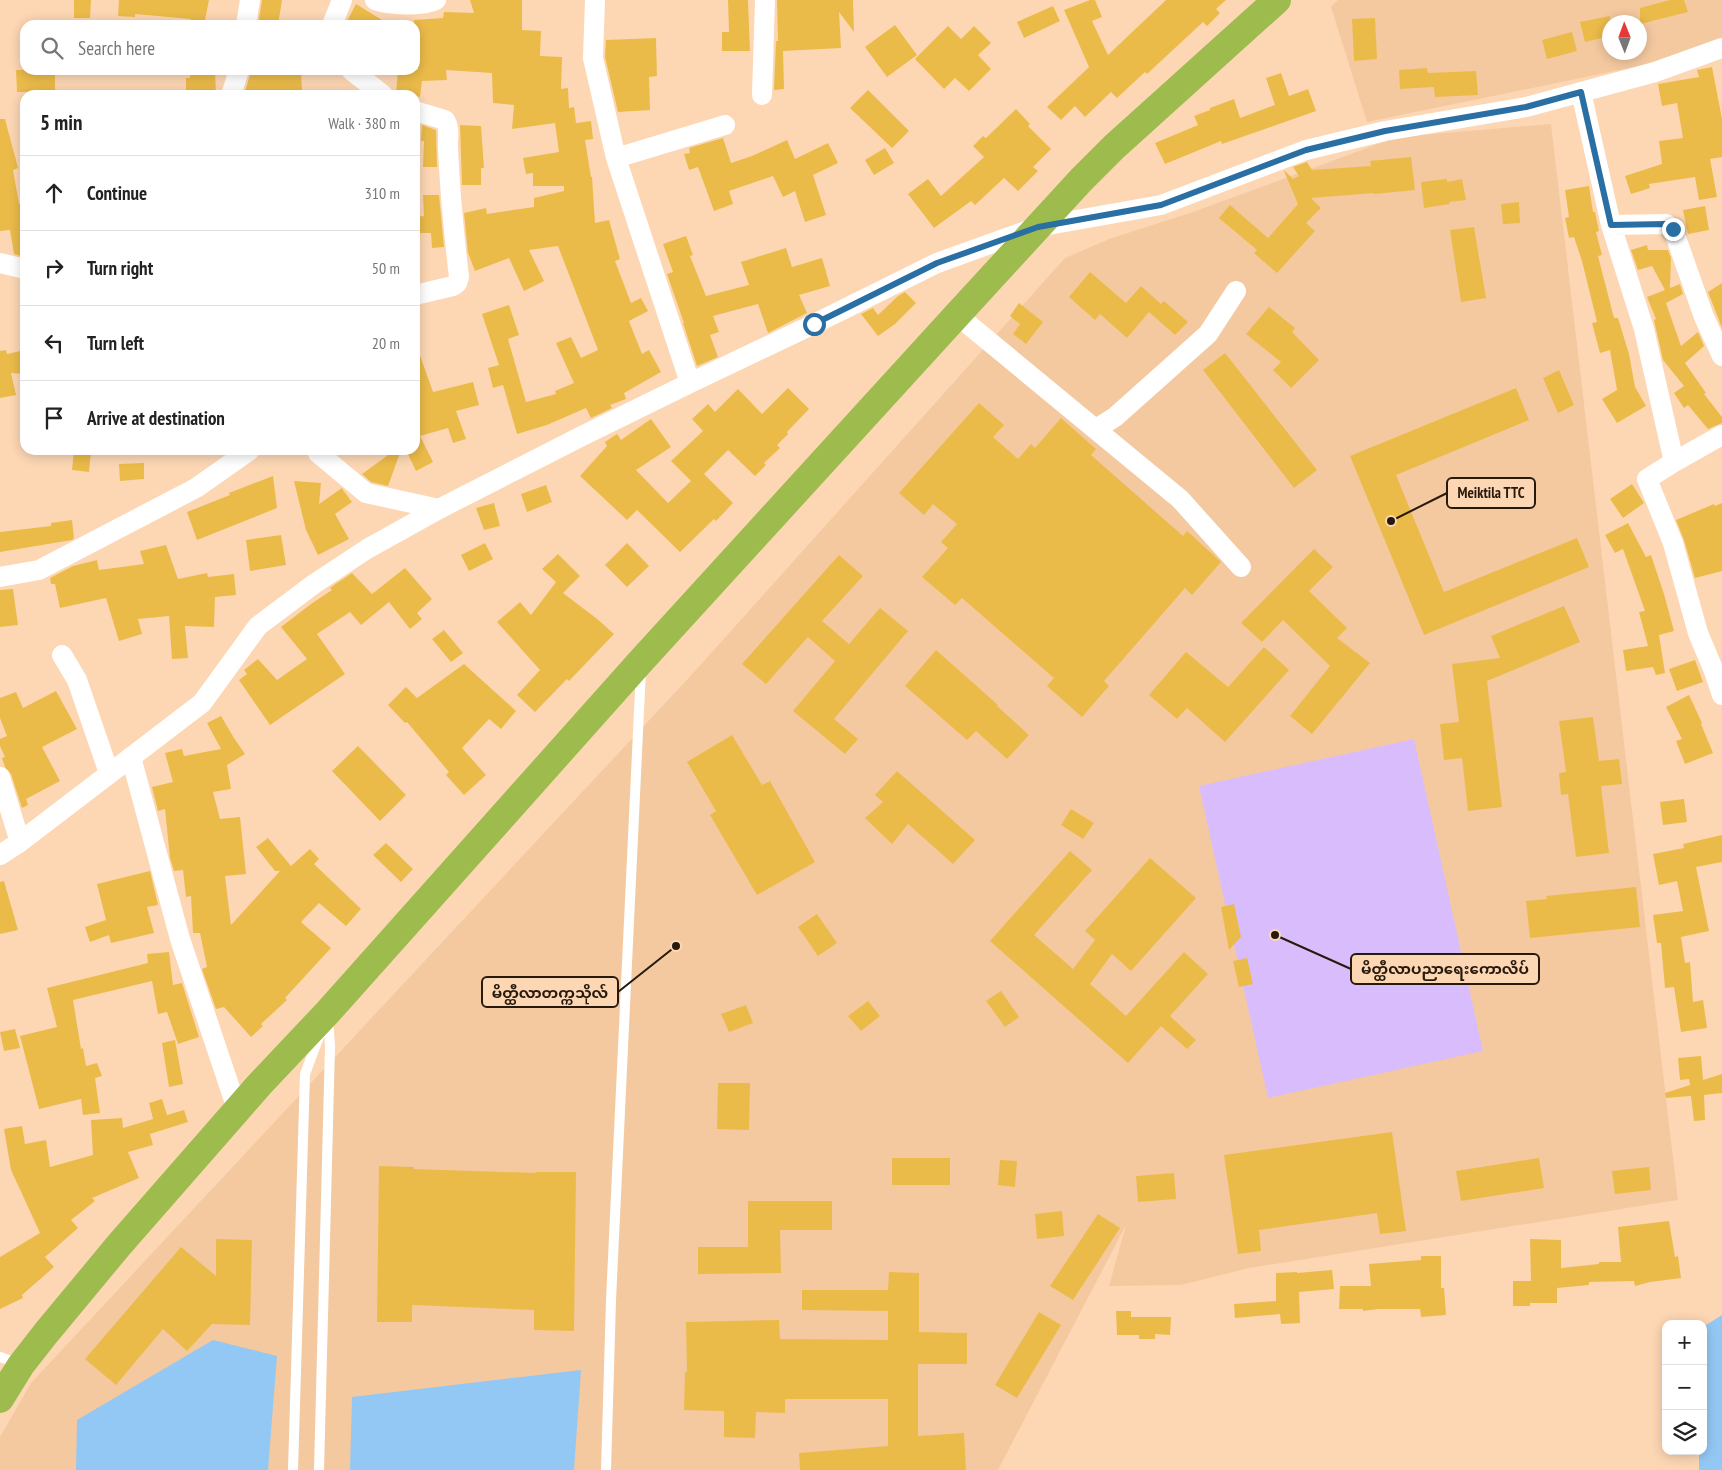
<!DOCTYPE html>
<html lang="en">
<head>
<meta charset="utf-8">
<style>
	:root { --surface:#fff; --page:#f2f2f2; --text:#222; --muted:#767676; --line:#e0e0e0 }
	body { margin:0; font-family:"PT Sans Narrow","Noto Sans Myanmar",sans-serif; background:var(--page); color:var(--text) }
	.controls { position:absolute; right:15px; bottom:15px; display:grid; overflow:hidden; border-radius:10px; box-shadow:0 2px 12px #0003 }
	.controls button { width:45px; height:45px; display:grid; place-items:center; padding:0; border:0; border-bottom:1px solid var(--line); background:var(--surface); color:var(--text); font:25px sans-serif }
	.compass { position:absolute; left:1602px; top:15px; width:45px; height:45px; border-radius:50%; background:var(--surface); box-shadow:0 2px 12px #0003; rotate:359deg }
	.stop { position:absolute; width:15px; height:15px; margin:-11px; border:4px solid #2a6fa4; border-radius:50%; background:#fff }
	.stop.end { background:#2a6fa4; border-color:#fff; box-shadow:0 1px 5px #0008 }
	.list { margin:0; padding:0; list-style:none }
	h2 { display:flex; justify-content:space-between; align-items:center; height:65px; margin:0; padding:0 20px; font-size:21px }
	h2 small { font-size:16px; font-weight:400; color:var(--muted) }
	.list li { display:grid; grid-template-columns:32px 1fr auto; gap:15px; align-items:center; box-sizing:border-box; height:75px; padding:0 20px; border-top:1px solid var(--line) }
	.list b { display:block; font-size:19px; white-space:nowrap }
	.list em { font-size:16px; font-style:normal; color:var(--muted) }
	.icon { flex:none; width:28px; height:28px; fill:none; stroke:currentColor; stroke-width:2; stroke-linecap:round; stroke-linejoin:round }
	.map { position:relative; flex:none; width:1722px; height:1470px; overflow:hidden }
	.search { position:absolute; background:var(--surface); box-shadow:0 2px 12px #0003; left:20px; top:20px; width:400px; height:55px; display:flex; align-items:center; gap:12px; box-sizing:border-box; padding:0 18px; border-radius:15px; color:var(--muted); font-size:19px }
	.panel { position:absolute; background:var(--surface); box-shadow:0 2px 12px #0003; left:20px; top:90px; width:400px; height:365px; border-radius:15px }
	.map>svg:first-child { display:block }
	.built { fill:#f4c9a0; fill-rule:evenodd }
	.green { fill:#d9bcfb }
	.water { fill:#94c8f4 }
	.building { fill:#ebbb4a }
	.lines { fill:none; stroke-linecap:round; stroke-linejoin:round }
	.service { stroke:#fff; stroke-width:10 }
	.minor { stroke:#fff; stroke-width:20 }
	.trunk { stroke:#9ebc4e; stroke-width:28 }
	.route { stroke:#2a6fa4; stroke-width:6 }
	.leader { fill:none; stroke:#27190c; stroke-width:2 }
	.callout-dot { fill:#27190c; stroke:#fdd7b4; stroke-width:2 }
	.callout { fill:#fdd7b4; stroke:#27190c; stroke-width:2 }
	.callout-label { font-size:15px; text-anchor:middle; font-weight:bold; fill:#27190c }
</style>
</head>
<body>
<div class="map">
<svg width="1722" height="1470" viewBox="0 0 1722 1470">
	<rect width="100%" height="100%" fill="#fdd7b4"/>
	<path class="built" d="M1338,0H1722V49L1367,122L1331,7ZM1610,22H1640V52H1610Z
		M1551,124L1678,1200L1249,1268L1181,1285L1109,1286L1126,1225L998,1470H0V1437L31,1383L696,670L1065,258L1109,239L1193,212L1397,137Z"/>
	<path class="green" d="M1414,739L1483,1051L1268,1098L1199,786Z"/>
	<path class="water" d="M1722,1315V1470H1699V1451H1703V1327Z
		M213,1340L277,1356L268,1470H76L77,1420Z
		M581,1370L574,1470H350L352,1397Z"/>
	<path class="building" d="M74,0H91L90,18H74Z
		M119,0H209L204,25H190L191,19L135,14V17L118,16Z
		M262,0H282L278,25H258Z
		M470,0H522V30L541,31L540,56L562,57L561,89L568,88L569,108L574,107L576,123L591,121L593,139L585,140L591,177H592L595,223L609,220L620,259L615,261L631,303L641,298L648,311L629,321L642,354L649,350L661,372L624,393L626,399L610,405L612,408L591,418L586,408L547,425L517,434L503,385L493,388L488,368L499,365L482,314L509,305L519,335L508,339L526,402L556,394L555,391L574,383L556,343L571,337L581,358L598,350L558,246L529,250L544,281L524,291L509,258L475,271L468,253L464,213L486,208L487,214L534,207V198L564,191V186H533V173L526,174L523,158L559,152L555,123L512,129L514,105L493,103L492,73L446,70L447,80L422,81L420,97L396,94L398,70H418L414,20L443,18L444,12L474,13Z
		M728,0H748L750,51H722V32H729Z
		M777,0H853L854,32L839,12L841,48L783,51L784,89L774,90L776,41H778Z
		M1090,0H1095L1102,17L1092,21L1108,55L1166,0H1226L1216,9L1220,13L1207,26L1203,22L1147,74L1145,72L1117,98L1111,92L1085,117L1075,106L1061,120L1047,107L1089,67L1064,10Z
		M1670,0H1684L1688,12L1640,24V8Z
		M356,4L390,25H345Z
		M1053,6L1060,21L1024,38L1017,22Z
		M1610,16V36L1585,42L1580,22Z
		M1375,18L1377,59L1354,61L1352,19Z
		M895,25L917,55L887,77L865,47Z
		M948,26L961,39L974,26L991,43L978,55L991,69L969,91L955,78L944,89L915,59Z
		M1572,32L1577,51L1547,59L1542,40Z
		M656,38L657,76L649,77L650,110L618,112L605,57L606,40Z
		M1712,67L1722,119V157L1710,159L1717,197L1699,200L1695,177L1649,184L1650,188L1631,194L1625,176L1662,164L1659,141L1683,138L1677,103L1662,106L1658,84L1699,77L1697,70Z
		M1427,68L1428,73L1476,71L1478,95L1435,97L1434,87L1400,89L1399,70Z
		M16,70H55V92H17Z
		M190,70H215L216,95H186V78H190Z
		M301,73L302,91H269V95H244L250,75Z
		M1281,73L1289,96L1308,89L1316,111L1222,144L1221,141L1165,164L1155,143L1198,125L1194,116L1210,110V108L1234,99L1240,118L1275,105L1266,78Z
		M868,90L909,131L892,148L850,108Z
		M1016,109L1030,124L1028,126L1051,149L1033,167L1038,171L1018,191L1004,178L975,205L971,201L934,228L908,194L928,179L941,196L984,157L973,146L983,136L986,138Z
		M0,119H5L18,168L13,170L19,204L25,203V257L14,254L10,230L0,231Z
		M422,125L436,130L437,167H423L424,141H421Z
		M460,125L481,126L484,168H481V185H462Z
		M723,138L731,163L752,156L787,140L795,159L828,143L838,163L813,175L826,215L805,222L795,191L783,197L773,176L729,191L733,204L714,211L698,167L689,170L684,154L690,153L689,148Z
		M885,148L894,163L874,175L865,160Z
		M1411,157L1415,190L1374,194V193L1311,198L1321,208L1306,223L1315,231L1277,273L1254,253L1257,250L1219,218L1230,205L1268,238L1298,204L1284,171H1285L1293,179L1299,176L1293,167L1307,162L1312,170L1371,166L1370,161Z
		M1447,179V182L1462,179L1466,200L1449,202L1450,204L1424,208L1421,182Z
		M1589,186L1593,212H1595L1599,231L1596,232L1602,255L1598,256L1614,318H1618L1629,354L1635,387L1646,406L1617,423L1602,399L1617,390L1610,350L1600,353L1592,323L1597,322L1582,261L1574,237L1569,238L1565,218L1569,217L1565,190Z
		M423,195H439L444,247L432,248L431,233H415V217L424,216Z
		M1519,202L1520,223L1503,224L1501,204Z
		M1705,206L1709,230L1688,234L1683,210Z
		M1474,227L1486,298L1461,302L1450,230Z
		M686,236L693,255L690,256L706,296L749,285L741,262L786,248L792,267L822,258L830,286L799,295L807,313L768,333L758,304L713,316L719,332L710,335L718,357L697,366L683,323H684L667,274L673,272L663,244Z
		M1647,245L1648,250H1668L1671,258L1670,288L1680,284L1683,294L1666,303L1681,346L1698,332L1704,346L1685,363L1706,393L1704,394L1722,417V423L1708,429L1688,405L1684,408L1674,393L1684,386L1663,360L1654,320L1656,319L1647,297L1665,290L1652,266L1638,270L1631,250Z
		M1090,272L1126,303L1141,286L1161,304L1164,301L1188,322L1175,335L1149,312L1127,338L1100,314L1095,320L1069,297Z
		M1722,283V328L1708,292Z
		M905,292L916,303L895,324L878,336L861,314L873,308L878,315L898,296Z
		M1019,303L1043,322L1026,344L1013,334L1020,324L1010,316Z
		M1269,307L1295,328L1292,332L1319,360L1291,388L1273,370L1281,362L1246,334Z
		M415,347H417L433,392L473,382L479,405L456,411L466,439L453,443L448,428L420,436L433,462L416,471L406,450H415Z
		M6,350L7,354L25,350V374L11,373L16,395L0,398V351Z
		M1225,353L1317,470L1294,488L1203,370Z
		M1559,370L1574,405L1558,413L1543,378Z
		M788,388L809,409L787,432L788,434L777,445L780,448L764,463L766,465L755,476L728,450L704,474L733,503L716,521L714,519L680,552L637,510L627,520L580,476L607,446L605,442L617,434L621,440L651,419L671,447L636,470L668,503L691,481L671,461L703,431L692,419L708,404L715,412L738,389L762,414Z
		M1516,388L1529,420L1396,475L1444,592L1577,538L1589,567L1424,635L1350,456Z
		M979,403L1004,425L993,437L1018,459L1031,444L1035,448L1061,418L1096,449L1091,455L1183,536L1187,531L1221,562L1192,595L1185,588L1104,681L1109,686L1082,717L1047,686L1054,678L962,598L955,605L922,577L948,548L941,542L957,524L933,504L924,515L899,493Z
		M74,450L91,451L89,472L72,470Z
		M395,450H401L388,486L371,482L362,474Z
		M144,463V479L120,481L119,464Z
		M273,476L277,508L197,540L187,512L230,495L229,493Z
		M294,481L321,483L319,504L342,488L343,490L352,502L335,514L349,539L318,555L306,530Z
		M1632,484L1644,503L1623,518L1610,499Z
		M546,485L552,502L527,512L521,494Z
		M494,503L500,526L484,530L476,508Z
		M1722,503V571L1695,578L1684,540L1676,520L1714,504L1715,506Z
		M72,520L74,538L72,540L0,552V532L51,526V523Z
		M1628,523L1646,557L1651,555L1664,594L1674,631L1659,635L1665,673L1656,675L1653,667L1626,671L1623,650L1648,646L1639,612L1645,611L1623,549L1615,553L1605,535Z
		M281,535L286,565L250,571L246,540Z
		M485,543L493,559L469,571L461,555Z
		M627,543L649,566L627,587L605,565Z
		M166,545L178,579L207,573L208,577L234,574L236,595L215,597L214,627L185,626L188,658L172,659L169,616L138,619L142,634L119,641L106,598L60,608L55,584H51L50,578L73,566L97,560L99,570L144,564L140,551Z
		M1314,549L1333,567L1309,591L1347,628L1337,638L1370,663L1312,734L1290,716L1330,666L1283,620L1262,642L1241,623Z
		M558,554L580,576L563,593L596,618L614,634L569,681L567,679L535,712L517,695L540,670L497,622L520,602L531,615L556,582L542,569Z
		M839,555L863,576L822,621L849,644L880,608L908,631L834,719L858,739L845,754L793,711L835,661L808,637L766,684L742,664Z
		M405,568L432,599L417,613L422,619L410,629L389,602L361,625L350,612L317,634L345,674L270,725L239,680L247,674L244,670L258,659L277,680L307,659L281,627L311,604L332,590L330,588L334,585L352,573L372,594Z
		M13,589L18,625L0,627V590Z
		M1564,606L1580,642L1487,681L1502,807L1468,811L1462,758L1444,760L1440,724L1459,722L1452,664L1500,658L1491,636Z
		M444,630L463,653L451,662L432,639Z
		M1264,647L1289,670L1225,742L1187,708L1177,719L1149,695L1186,652L1228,687Z
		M936,650L998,705L997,706L1029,735L1007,759L976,731L967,740L905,686Z
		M1695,660L1703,682L1677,691L1669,669Z
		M464,664L516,711L501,729L489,719L462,748L486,775L464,795L446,775L449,772L407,722L405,723L388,705L406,687L417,698Z
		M56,691L77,729L42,747L60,781L26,799L28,805L22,808L11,774L5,767L2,758L5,757L0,746V739L7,736L0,718V698L16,692L23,708Z
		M1689,695L1702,723L1701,724L1713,753L1685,764L1676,741L1682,739L1666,707Z
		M221,716L234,738L245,754L227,765L231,789L213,792L220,819L240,817L246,874L225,876L231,925L280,871H275L256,847L268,838L291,866L310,849L319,859L314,864L361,909L346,926L319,903L301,922L331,948L285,998L287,1000L261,1024L263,1026L251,1037L224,1007L216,1009L202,969L207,967L200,933H193L191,896L186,897L183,870L174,871L170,858L165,809L158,811L152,787L173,782L165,753L182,749L184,756L221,749L207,723Z
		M1593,717L1599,761L1619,759L1622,784L1601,786L1609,853L1576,857L1568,794L1561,795L1559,773L1566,772L1559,721Z
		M732,735L762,785L770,781L815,862L757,895L710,815L716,811L687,762Z
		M358,746L406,795L380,821L332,771Z
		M897,771L975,840L953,864L908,824L892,844L865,818L883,802L875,795Z
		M1684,799L1687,822L1663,825L1660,802Z
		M1071,809L1094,823L1083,839L1061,825Z
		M1722,835V862L1696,867L1709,931L1681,937L1685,963L1690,962L1693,1002L1703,1000L1707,1028L1681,1032L1674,987L1665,988L1661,943H1657L1653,915L1683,911L1677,881L1659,885L1653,854L1684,848L1683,844Z
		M386,843L413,869L401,882L373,855Z
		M1070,851L1092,870L1034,935L1073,969L1095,940L1085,931L1150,858L1196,898L1131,971L1112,954L1090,984L1126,1016L1184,952L1208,974L1170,1016L1196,1040L1187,1049L1161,1026L1128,1063L990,941Z
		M150,871L158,905L147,907L154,933L111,943L109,935L90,942L85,927L106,920L97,884Z
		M4,881L18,930L0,934V882Z
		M1636,887L1640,927L1530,938L1526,901L1547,899L1546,896Z
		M1234,904L1241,937L1229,950L1221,907Z
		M817,914L837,943L818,956L798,927Z
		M169,952L173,985L182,983L199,1037L178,1044L167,1012L158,1014L152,981L73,1000L81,1049L83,1048L86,1066L97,1063L102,1076L95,1078L100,1113L83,1115L81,1099L39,1109L20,1036L57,1027L47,988L148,963L147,954Z
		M1247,958L1253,984L1239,987L1233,961Z
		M1001,991L1019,1017L1005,1027L986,1001Z
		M868,1001L880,1016L861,1031L848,1016Z
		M746,1005L753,1023L729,1032L721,1014Z
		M15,1029L20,1048L4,1051L0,1032Z
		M175,1040L183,1084L169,1087L162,1043Z
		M1701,1056L1703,1080L1722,1074V1093L1704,1095L1705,1120L1694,1121L1691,1096L1666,1098L1665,1093L1690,1085L1689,1079L1680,1080L1678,1058Z
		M718,1083H750L749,1130L717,1129Z
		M162,1099L167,1115L184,1110L188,1122L150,1134L153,1145L128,1152L139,1178L92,1198L95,1201L71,1220L78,1228L45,1257L54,1267L22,1295L23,1298L0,1309V1257L40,1233L11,1170L4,1129L22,1126L25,1144L46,1140L50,1167L93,1155L91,1120L122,1118L123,1128L153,1119L149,1103Z
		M1392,1132L1406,1231L1380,1234L1377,1213L1259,1230L1261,1251L1238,1254L1224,1155Z
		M892,1158H950V1185H892Z
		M1539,1158L1544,1188L1461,1201L1456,1171Z
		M1000,1160L1017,1161L1015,1187L998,1185Z
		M379,1166L414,1167V1169L536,1173V1172H576L574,1331L534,1330V1310L412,1305V1322H377Z
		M1649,1167L1651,1190L1615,1194L1612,1171Z
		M1174,1173L1176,1199L1138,1202L1136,1176Z
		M748,1201H832V1230H780L781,1273L698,1274V1247H748Z
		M1062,1211L1064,1236L1037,1239L1035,1214Z
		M1098,1214L1120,1228L1073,1300L1050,1286Z
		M1669,1221L1675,1257L1678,1256L1681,1278L1650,1282L1635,1286L1634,1281L1589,1282V1285L1557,1288V1303H1530V1306H1513V1281H1531L1530,1239L1561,1240V1268L1599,1264V1262H1621L1618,1227Z
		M216,1239L252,1240L250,1325L212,1324L187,1351L163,1329L116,1385L85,1359L181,1247L216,1276Z
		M1421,1256H1441V1288H1444L1446,1315L1421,1317L1420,1309H1378L1363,1311V1309H1339L1340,1286H1371L1369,1264L1421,1260Z
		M1332,1270L1334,1289L1299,1292L1300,1323L1281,1324L1280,1314L1235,1318L1234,1304L1276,1301V1273L1297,1272V1273Z
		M889,1272L919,1273V1332L967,1333V1364H918V1436L964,1433L966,1470H800L799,1453L888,1446V1399H785V1413L756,1412L755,1438L724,1437V1411L684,1410L685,1372H687L686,1322L779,1320L780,1339L888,1340V1311L802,1310V1290H888Z
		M1116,1311H1131V1317H1171L1170,1335L1155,1334V1339H1139V1335H1117Z
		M1039,1312L1061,1325L1017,1398L995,1385Z"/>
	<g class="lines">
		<path class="service" d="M0,1357L20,1364
			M293,1470L305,1074L320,1034
			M319,1470L330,1046L328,1019
			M606,1470L611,1300L641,669"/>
		<path class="minor" d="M375,0C389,5 423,7 436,0
			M595,0L593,58L616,158L690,383
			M246,25L250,0
			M332,25L342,0
			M351,70L383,95
			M1581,92L1611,225L1644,329L1674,462
			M231,95L239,70
			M762,95L765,0
			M415,111L445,120C451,130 447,137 448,149C450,192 454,235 459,277L457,283L453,286L415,295
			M616,158L725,125
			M1611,225L1666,224L1673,229L1704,317L1722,356
			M0,263L25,269
			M957,315L1180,499L1241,567
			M1096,429L1115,417L1208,334L1236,291
			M1722,435L1674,462L1647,479L1673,543L1698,633L1714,671L1722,695
			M317,450L318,453L366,493L439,509L582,436L690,383L814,324L937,263L1037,227L1161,205L1306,150L1385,131L1526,107L1655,72L1722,48
			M0,577L39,570L196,488L250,450
			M62,655L77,680L109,773
			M131,757L180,939L237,1109
			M0,777L20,842
			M0,855L20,842L202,703L258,626L314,584L367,549L439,509"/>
		<path class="trunk" d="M0,1399L21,1365L46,1333L119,1245L259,1085L327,1013L641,661L957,315L1081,180L1114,147L1277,0"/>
	</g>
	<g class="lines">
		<path class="route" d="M814,324L937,263L1038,227L1161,205L1306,150L1385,131L1526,107L1581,92L1611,225L1666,224L1673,229"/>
	</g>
	<path class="leader" d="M1391 521L1447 493M1275 935L1351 969M676 946L618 992"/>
	<g class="callout-dot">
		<circle cx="1391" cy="521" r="5"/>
		<circle cx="1275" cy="935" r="5"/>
		<circle cx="676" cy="946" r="5"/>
	</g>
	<g class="callout">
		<rect x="1447" y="478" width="88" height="30" rx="5"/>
		<rect x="1351" y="954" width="188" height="30" rx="5"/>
		<rect x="482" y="977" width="136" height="30" rx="5"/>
	</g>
	<g class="callout-label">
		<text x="1491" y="498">Meiktila TTC</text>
		<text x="1445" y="974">မိတ္ထီလာပညာရေးကောလိပ်</text>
		<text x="550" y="998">မိတ္ထီလာတက္ကသိုလ်</text>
	</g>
</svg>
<div class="controls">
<button>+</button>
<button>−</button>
<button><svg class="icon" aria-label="layers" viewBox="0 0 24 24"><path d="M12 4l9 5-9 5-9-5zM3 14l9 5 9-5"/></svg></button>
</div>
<svg class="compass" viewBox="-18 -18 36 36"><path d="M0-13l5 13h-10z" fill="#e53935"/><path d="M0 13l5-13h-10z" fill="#767676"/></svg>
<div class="stop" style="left:814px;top:324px"></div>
<div class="stop end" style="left:1673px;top:229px"></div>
<div class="search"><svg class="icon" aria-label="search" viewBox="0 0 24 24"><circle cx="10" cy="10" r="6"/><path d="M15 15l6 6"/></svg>Search here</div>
<section class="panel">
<h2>5 min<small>Walk · 380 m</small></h2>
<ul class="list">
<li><svg class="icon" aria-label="ahead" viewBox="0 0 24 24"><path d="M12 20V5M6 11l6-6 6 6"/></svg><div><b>Continue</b></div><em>310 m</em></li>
<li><svg class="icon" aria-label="right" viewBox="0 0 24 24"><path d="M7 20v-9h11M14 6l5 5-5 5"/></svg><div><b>Turn right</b></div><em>50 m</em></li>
<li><svg class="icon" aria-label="left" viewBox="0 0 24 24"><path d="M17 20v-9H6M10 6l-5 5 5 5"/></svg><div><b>Turn left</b></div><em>20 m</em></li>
<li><svg class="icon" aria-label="arrive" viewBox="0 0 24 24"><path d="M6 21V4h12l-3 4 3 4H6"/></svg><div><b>Arrive at destination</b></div></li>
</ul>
</section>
</div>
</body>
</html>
